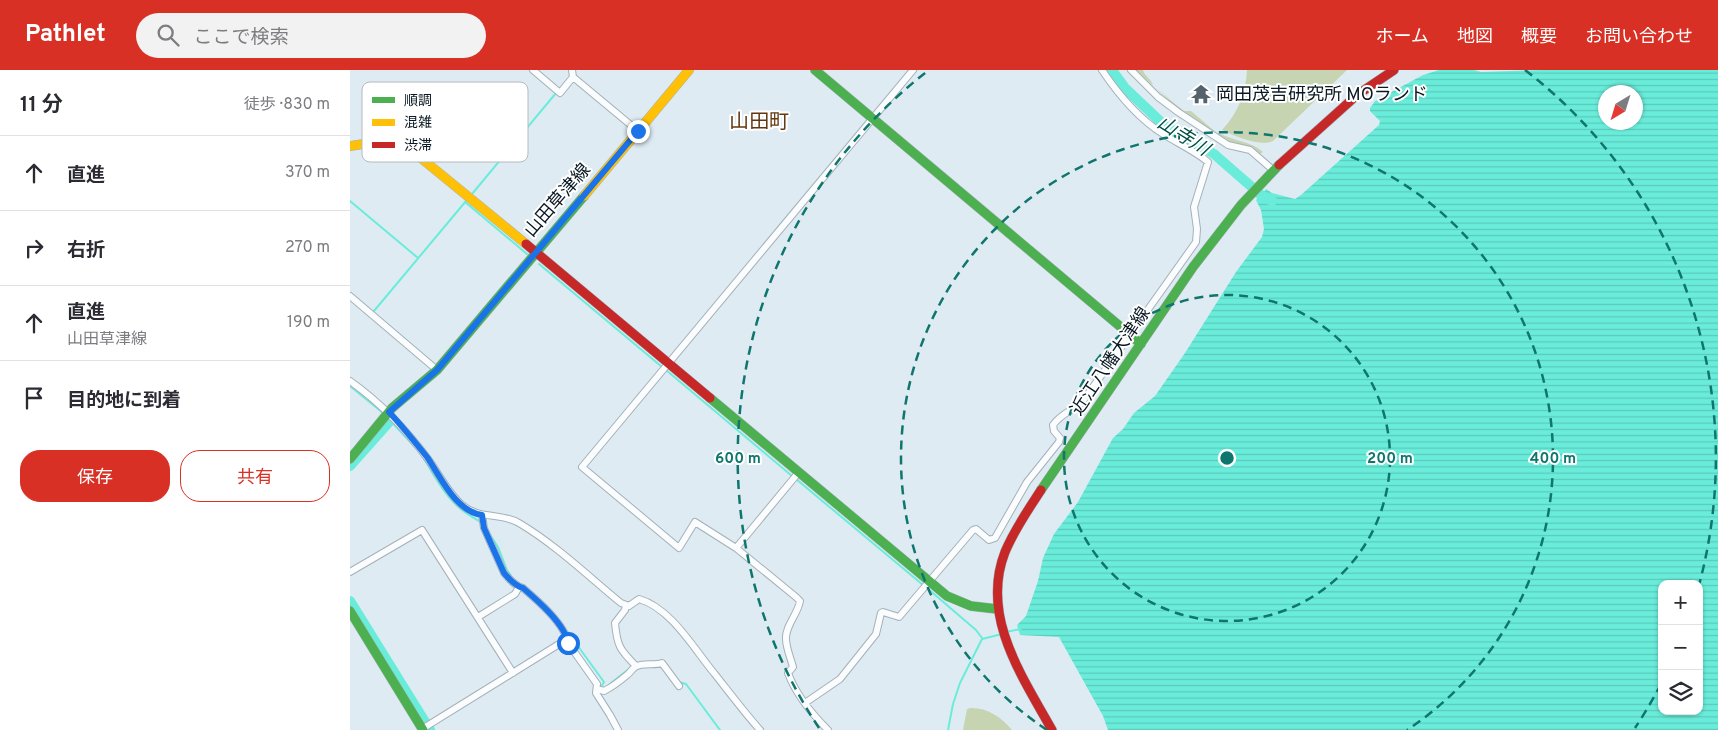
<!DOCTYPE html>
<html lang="ja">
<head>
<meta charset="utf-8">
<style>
	:root { --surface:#fff; --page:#f2f2f3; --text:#2b2b33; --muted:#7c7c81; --line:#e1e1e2; --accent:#d93025 }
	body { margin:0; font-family:Overpass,"Noto Sans JP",sans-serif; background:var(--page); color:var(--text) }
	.controls { position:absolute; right:15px; bottom:15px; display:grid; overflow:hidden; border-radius:10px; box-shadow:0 1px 4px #0004 }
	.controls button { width:45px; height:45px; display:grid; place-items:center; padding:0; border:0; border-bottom:1px solid var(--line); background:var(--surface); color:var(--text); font:25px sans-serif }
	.compass { position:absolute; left:1248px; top:15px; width:45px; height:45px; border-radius:50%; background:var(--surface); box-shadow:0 1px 4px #0004; rotate:218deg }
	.stop { position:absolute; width:15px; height:15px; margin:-11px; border:4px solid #1a73e8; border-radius:50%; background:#fff }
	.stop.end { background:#1a73e8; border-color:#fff; box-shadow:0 1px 5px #0008 }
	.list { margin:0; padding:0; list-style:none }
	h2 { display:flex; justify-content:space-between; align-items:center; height:65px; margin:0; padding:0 20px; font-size:21px }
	h2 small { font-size:16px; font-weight:400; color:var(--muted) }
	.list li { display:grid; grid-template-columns:32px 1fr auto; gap:15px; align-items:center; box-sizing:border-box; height:75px; padding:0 20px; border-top:1px solid var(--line) }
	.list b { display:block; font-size:19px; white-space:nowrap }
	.list p { margin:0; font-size:16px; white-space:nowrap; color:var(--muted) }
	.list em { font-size:16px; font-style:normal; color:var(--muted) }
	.actions { display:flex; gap:10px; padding:15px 20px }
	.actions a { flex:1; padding:11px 0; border:1px solid var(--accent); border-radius:20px; text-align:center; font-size:18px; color:var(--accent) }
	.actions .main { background:var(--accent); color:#fff }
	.icon { flex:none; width:28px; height:28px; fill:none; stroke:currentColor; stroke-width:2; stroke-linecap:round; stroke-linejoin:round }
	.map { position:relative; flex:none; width:1368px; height:660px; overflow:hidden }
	header { display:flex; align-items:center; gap:30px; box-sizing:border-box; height:70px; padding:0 25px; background:var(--accent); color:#fff }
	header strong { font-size:24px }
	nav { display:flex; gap:28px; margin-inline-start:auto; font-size:18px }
	.search { width:350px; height:45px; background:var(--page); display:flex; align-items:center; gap:12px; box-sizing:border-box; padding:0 18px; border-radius:28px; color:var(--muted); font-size:19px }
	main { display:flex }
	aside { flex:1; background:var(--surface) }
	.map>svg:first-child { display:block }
	.green { fill:#c6d4b1 }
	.water { fill:url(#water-rules); fill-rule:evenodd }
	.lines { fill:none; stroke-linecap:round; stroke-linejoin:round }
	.stream { stroke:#6aecda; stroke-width:2 }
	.river { stroke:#6aecda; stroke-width:10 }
	.street-casing { stroke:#a4b1b9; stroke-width:8 }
	.fast-casing { stroke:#a4b1b9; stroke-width:10 }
	.slow-casing { stroke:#a4b1b9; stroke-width:10 }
	.jam-casing { stroke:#a4b1b9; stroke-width:10 }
	.street { stroke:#fafcfd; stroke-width:6 }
	.fast { stroke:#4caf50; stroke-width:9 }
	.slow { stroke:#ffc107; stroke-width:9 }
	.jam { stroke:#c62828; stroke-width:9 }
	.route { stroke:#1a73e8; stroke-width:6 }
	.ring { fill:none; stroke:#0f766e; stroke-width:2.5; stroke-dasharray:9 6 }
	.labels { text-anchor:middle; stroke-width:4; stroke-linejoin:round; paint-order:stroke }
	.poi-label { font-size:18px; fill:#091822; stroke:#fff; text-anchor:start }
	.street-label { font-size:18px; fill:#091822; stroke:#fff }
	.water-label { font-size:19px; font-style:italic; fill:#014f44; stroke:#fff }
	.quarter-label { font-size:20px; fill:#633710; stroke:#fff }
	.key { fill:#fff; stroke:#b5babd; stroke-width:1 }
	.key-label { font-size:14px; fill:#091822 }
	.centre { fill:#0f766e; stroke:#fff; stroke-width:2.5 }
	.ring-label { font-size:15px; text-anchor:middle; font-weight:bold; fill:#0f766e; stroke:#fff; stroke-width:4; stroke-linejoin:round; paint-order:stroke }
</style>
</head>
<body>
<header>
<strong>Pathlet</strong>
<div class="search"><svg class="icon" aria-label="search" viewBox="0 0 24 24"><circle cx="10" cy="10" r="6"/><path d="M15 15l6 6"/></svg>ここで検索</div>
<nav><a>ホーム</a><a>地図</a><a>概要</a><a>お問い合わせ</a></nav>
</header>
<main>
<aside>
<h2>11 分<small>徒歩 · 830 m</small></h2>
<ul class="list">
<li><svg class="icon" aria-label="ahead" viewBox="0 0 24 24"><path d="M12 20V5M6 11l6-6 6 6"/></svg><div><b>直進</b></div><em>370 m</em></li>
<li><svg class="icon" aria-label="right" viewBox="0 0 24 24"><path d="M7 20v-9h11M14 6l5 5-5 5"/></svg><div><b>右折</b></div><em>270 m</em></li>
<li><svg class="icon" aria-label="ahead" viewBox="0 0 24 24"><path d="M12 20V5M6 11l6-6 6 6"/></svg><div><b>直進</b><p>山田草津線</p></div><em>190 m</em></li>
<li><svg class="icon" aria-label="arrive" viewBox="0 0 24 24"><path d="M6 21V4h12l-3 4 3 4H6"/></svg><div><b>目的地に到着</b></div></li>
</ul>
<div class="actions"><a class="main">保存</a><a>共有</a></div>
</aside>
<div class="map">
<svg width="1368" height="660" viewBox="0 0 1368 660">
	<defs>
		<pattern id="water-rules" width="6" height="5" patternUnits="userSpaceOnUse" patternTransform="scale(1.25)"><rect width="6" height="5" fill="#6aecda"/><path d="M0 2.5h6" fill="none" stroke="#5bcabb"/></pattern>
	</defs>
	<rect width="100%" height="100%" fill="#deebf3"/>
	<path class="green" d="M786,0H793C795,7 802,9 803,16L834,41H841L868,64L869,63C883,71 901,71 913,82L910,84L901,77L879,72L826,37Z
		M897,0H997L923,71C911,77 884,66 872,60C888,43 896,23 897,0Z
		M621,638C638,638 651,647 662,660H613L617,639Z"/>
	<path class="water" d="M1089,0H1124L1131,2L1193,0H1368V660H758L753,646L709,567L670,565L667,555L676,546L688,511L693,488L704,464L728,432L763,368L773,359L784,343L805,326L835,283L886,202L912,167L914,159L911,140L906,130L916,119L922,123L945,129L951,125L1029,55L1030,51L1020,41V38L1025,31L1073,5ZM1256,22H1286V52H1256ZM1312,514H1349V641H1312Z"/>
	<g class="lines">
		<path class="stream" d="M122,124L206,23
			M0,131L68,188
			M115,132L177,184
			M189,194L312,297
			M24,241L116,131
			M316,300L442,406
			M0,316L33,343
			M38,348L65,377
			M74,389C85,406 95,427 112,440C118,445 125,448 132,453
			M446,409L573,515
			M139,463L148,477L157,500L162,507
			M577,518L626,560L632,568
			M217,561L254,612L251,617L254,618
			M656,562L671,559
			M632,569L652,564
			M329,612L336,614L370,660
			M261,613L279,599
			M598,660L603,634L610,613L632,569"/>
		<path class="river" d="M762,0L775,18L814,55L864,84L911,125L922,131
			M0,396L41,350
			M0,531L80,660"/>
		<defs>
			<path id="street" d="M183,0L210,23L223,7L222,0
				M781,0L808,27L828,42L878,75L900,80L923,100
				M223,7L288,61
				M0,226L87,300
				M0,311C31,333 55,358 78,389C89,404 98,423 112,435C130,450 150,442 169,453C206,475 238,506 271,533L279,536L289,529C321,538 344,579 364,603C379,622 394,642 410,660
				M132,445L134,458L154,503C159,509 165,516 173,518C187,530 215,554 218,573
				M386,478L449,402
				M0,502L72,460L163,603
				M276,536L275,540L265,553C267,576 270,580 286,596
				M128,547L165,524L169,517
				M247,619L254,621C262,617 270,611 277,605C280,603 282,599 285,597C293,592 304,596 312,593L329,616
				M455,633L490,609L526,564L531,543L533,542L549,547L623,460L626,459L639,470L645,468L677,412L709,372L710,368L704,361L703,355C712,342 725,340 733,331L846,172L847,159L844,137L858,92C845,81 827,73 813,64C788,48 768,24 752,0
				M72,659L214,571L218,573L247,614L246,623L260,645L268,660
				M478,660C462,644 446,625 438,603L443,597C441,589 436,578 436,569C435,556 448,544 450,531L446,527L386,478L345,452L329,478L232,397L563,0"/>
			<path id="fast" d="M465,0L791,274
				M360,328L597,526L621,536L647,539
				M0,389L42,338L87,300L234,126
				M691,420L843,197L891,135L929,95
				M0,541L73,660"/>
			<path id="slow" d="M0,76L20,73L39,74L66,84L176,174
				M234,126L339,0"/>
			<path id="jam" d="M929,95L1007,25L1044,0
				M176,174L360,328
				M691,420C678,440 664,460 655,482C630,546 672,606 702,660"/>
		</defs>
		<use href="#street" class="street-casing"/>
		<use href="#fast" class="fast-casing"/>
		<use href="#slow" class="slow-casing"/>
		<use href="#jam" class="jam-casing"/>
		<use href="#street" class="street"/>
		<use href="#fast" class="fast"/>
		<use href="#slow" class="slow"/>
		<use href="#jam" class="jam"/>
	</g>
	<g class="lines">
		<path class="route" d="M218,573C215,554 187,530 173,518C165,516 159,509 154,503L134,458L132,445C105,441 91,407 77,387C65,372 52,356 39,342L87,300L288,61"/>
	</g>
	<g class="ring">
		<circle cx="877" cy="388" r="163"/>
		<path d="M697 660A326 326 0 1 1 1057 660"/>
		<path d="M1311 614A489 489 0 0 1 1285 658M469 658A489 489 0 0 1 579 0M1175 0A489 489 0 0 1 1349 515"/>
	</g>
	<defs>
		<symbol id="temple-bare" viewBox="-9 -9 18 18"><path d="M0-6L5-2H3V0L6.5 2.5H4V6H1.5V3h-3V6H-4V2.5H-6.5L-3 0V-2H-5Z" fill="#54626b" stroke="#fff" stroke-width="2.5" paint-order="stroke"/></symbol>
	</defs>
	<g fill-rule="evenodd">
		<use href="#temple-bare" x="837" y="10" width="28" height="28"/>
	</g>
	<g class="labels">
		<g class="poi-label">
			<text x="866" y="30">岡田茂吉研究所 MOランド</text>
		</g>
		<g class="street-label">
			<text transform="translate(207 130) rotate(-49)" y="6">山田草津線</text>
			<text transform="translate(760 291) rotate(-56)" y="6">近江八幡大津線</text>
		</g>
		<g class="water-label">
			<text transform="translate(834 65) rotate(32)" y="7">山寺川</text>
		</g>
		<g class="quarter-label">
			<text x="409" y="58">山田町</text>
		</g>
	</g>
	<rect x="12" y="12" width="166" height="80" rx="8" class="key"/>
	<rect x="22" y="27" width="23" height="6" fill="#4caf50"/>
	<rect x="22" y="49" width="23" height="7" fill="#ffc107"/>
	<rect x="22" y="72" width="23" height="6" fill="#c62828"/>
	<g class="key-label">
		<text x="54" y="35">順調</text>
		<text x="54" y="57">混雑</text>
		<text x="54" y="80">渋滞</text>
	</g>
	<circle cx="877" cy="388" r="8" class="centre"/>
	<g class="ring-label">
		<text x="1040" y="393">200 m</text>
		<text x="1203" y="393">400 m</text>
		<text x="388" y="393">600 m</text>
	</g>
</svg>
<div class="controls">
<button>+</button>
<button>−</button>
<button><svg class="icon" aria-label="layers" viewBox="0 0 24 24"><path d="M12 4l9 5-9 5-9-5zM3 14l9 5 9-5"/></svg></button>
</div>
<svg class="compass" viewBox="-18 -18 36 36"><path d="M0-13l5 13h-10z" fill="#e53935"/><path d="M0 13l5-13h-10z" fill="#7c7c81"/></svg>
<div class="stop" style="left:218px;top:573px"></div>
<div class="stop end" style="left:288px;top:61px"></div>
</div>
</main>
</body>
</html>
